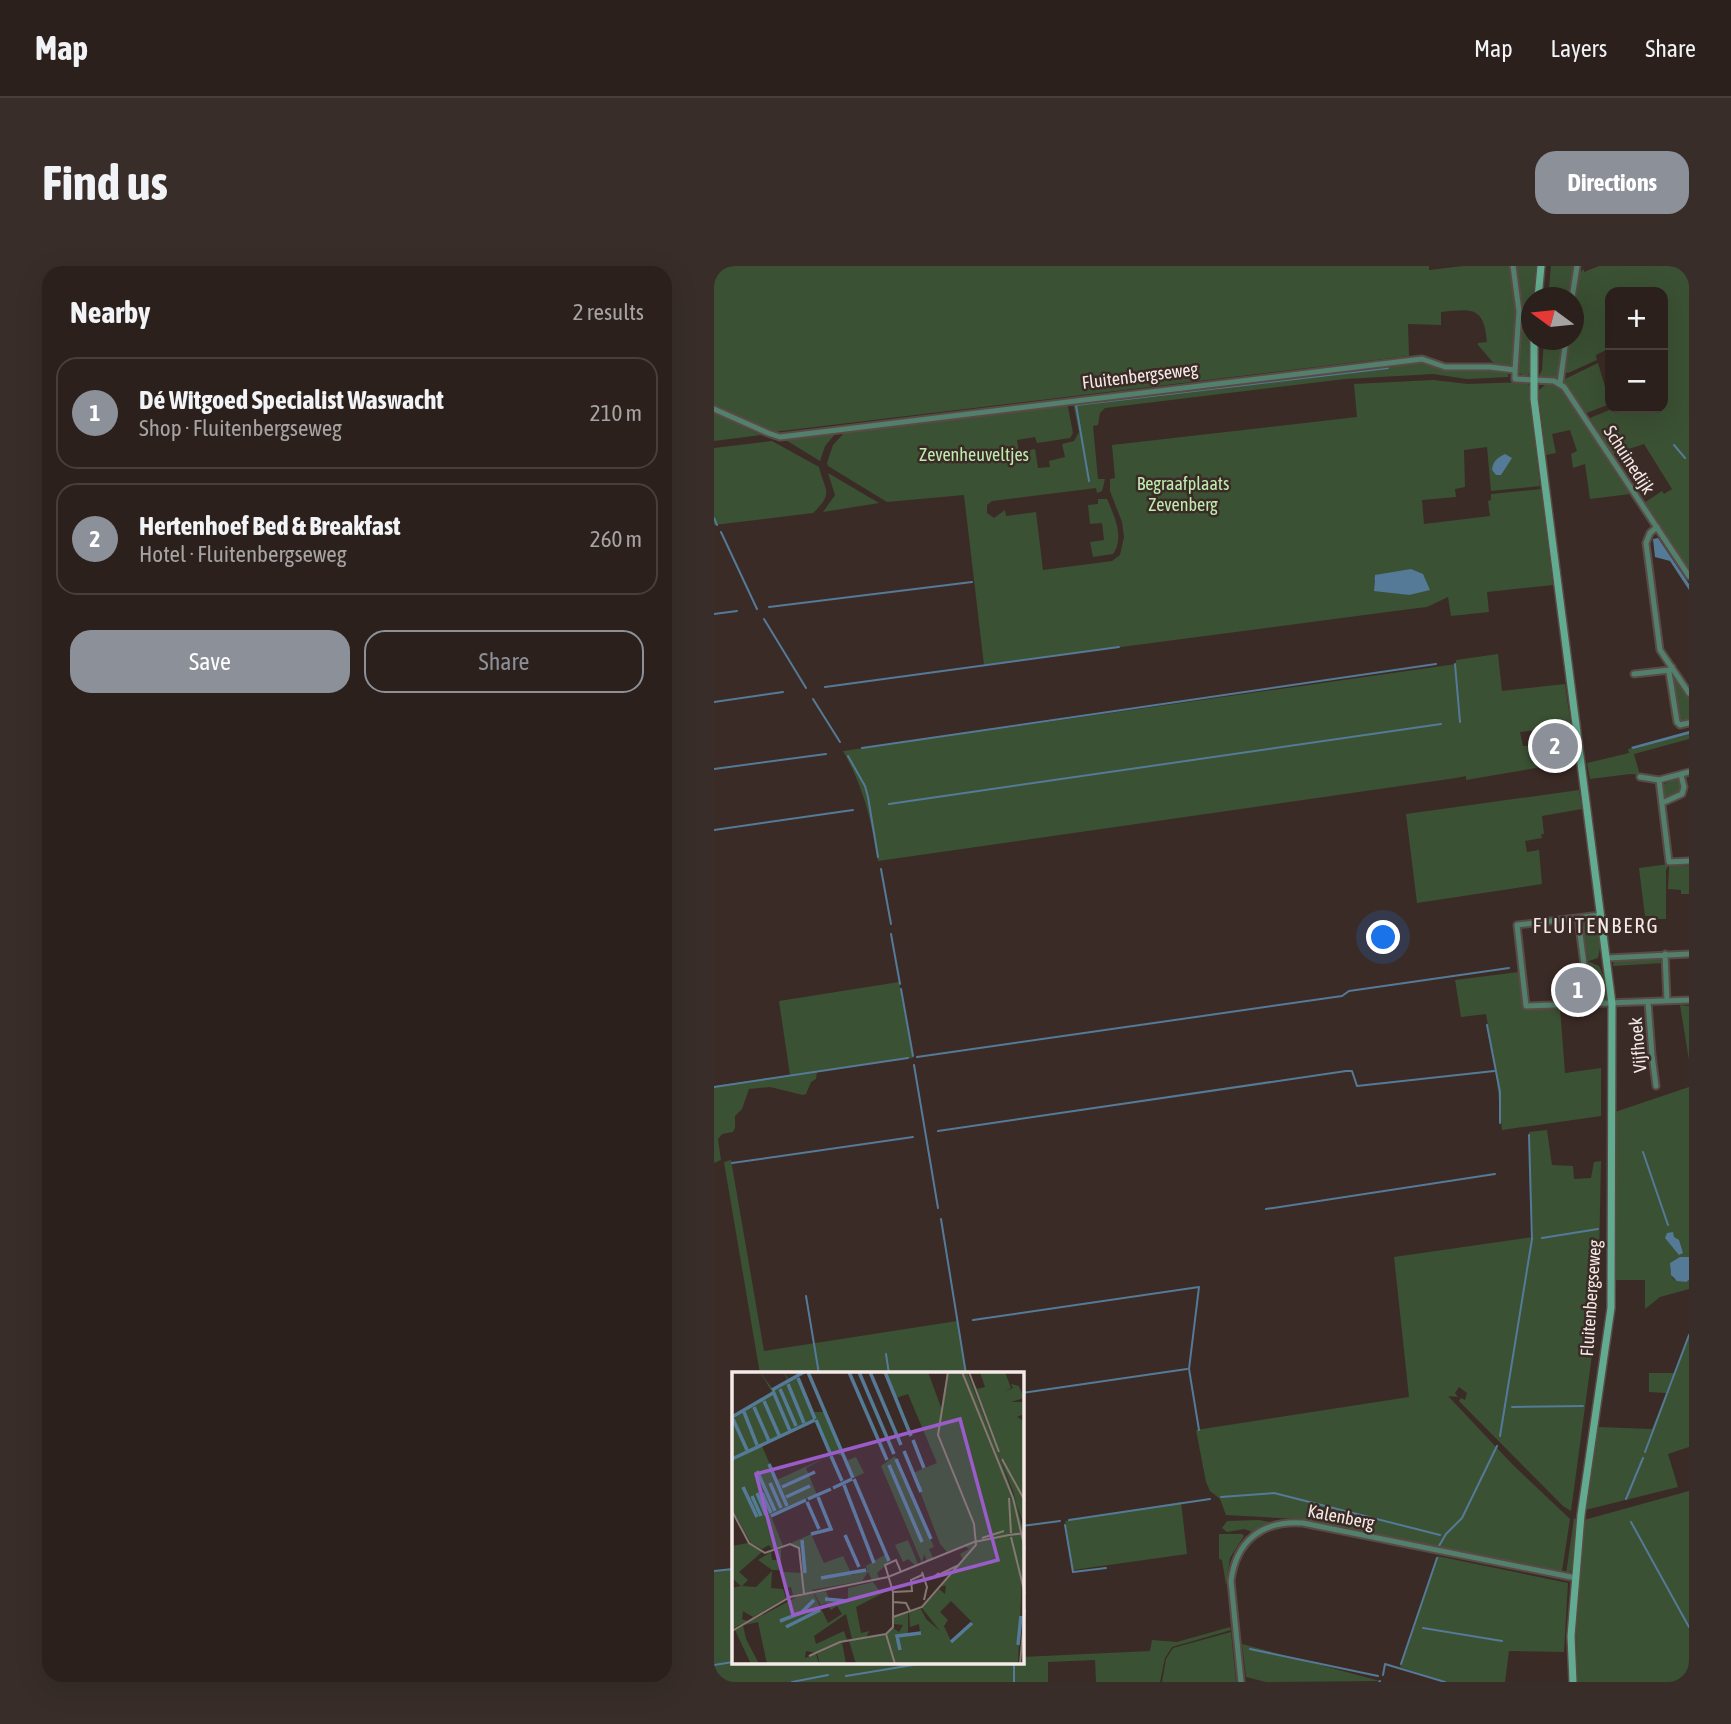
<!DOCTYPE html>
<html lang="en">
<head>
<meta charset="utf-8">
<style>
	:root { --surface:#2c201c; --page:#382d29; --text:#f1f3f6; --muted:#a6a3a3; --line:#483e3b; --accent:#8c9099 }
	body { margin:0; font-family:"Asap Condensed",sans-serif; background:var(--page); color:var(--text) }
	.controls { position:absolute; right:21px; top:21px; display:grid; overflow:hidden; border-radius:14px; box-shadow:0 7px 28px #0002 }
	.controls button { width:63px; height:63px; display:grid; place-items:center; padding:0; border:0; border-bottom:2px solid var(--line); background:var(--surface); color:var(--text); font:35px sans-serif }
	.compass { position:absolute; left:807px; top:21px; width:63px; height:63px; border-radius:50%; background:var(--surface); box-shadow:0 7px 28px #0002; rotate:285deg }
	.you { position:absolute; left:670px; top:672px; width:24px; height:24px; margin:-18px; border:5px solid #fff; border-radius:50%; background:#1a73e8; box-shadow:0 0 0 10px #1a73e833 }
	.badge { display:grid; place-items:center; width:46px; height:46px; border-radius:50%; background:var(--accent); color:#fff; font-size:23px; font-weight:700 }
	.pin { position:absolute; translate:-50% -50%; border:4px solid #fff; box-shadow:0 2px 7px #0006 }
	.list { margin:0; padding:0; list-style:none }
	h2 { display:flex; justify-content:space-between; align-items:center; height:91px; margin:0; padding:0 28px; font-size:30px }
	h2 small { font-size:23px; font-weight:400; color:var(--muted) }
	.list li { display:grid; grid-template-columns:46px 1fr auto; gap:21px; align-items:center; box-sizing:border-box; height:112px; margin:0 14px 14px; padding:0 14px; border:2px solid var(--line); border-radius:21px }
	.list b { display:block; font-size:26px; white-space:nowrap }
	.list p { margin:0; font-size:23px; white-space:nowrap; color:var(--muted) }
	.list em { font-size:23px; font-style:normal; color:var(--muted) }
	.actions { display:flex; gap:14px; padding:21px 28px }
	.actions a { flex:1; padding:16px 0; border:2px solid var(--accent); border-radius:21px; text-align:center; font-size:24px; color:var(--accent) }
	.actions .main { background:var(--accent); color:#fff }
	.map { position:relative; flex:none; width:975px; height:1416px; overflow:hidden; border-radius:21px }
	header { display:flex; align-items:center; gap:42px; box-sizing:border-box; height:98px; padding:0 35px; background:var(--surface); border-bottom:2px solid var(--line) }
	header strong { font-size:33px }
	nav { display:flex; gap:38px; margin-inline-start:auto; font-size:24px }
	.intro { display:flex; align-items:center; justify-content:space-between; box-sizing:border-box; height:168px; padding:0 42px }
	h1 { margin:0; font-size:49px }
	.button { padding:18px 32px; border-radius:21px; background:var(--accent); color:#fff; font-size:24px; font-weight:700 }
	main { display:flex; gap:42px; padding:0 42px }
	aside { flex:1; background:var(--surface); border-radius:21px; box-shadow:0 7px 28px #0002 }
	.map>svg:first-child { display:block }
	.green { fill:#3b5133; fill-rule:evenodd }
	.water { fill:#547a98 }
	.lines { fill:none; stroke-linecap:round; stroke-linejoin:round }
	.stream { stroke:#547a98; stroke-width:2 }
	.street-casing { stroke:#594a45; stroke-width:9 }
	.secondary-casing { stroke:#594a45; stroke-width:10 }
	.street { stroke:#537f6d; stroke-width:5 }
	.secondary { stroke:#63ab90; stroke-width:7 }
	.labels { text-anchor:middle; stroke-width:5; stroke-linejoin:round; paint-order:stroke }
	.street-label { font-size:18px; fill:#f5eae7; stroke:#3b2b26 }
	.park-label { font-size:18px; fill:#beecb0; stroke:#3b2b26 }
	.quarter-label { font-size:21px; letter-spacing:2px; fill:#f5eae7; stroke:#3b2b26 }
	.inset-river { fill:none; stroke:#547a98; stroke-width:3.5 }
	.inset-road { fill:none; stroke:#857773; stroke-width:2 }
	.view { fill:#9a5cc9; fill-opacity:0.15; stroke:#9a5cc9; stroke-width:3.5 }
	.inset-edge { fill:none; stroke:#f5eae7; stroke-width:3.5 }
</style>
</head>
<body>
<header>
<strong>Map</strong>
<nav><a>Map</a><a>Layers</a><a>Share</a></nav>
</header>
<div class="intro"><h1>Find us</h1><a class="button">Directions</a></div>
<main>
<aside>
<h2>Nearby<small>2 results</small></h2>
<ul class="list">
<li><span class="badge">1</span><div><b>Dé Witgoed Specialist Waswacht</b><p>Shop · Fluitenbergseweg</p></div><em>210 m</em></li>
<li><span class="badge">2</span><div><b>Hertenhoef Bed &amp; Breakfast</b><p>Hotel · Fluitenbergseweg</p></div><em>260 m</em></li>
</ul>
<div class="actions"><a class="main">Save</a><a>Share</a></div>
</aside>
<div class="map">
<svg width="975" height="1416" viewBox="0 0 975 1416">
	<rect width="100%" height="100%" fill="#3b2b26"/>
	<path class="green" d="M0,0H715V4L749,0H796L804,44L800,98L796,101L782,100L764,79V77L773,76C770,40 758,43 727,46V59L694,58L695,90L59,166L0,140Z
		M801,0H823L820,31L818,32L816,105L814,109L809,110L803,105L807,47Z
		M837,0H862L857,31L834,32Z
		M885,0H975V304L930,237L948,225L950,228L958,223L930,178L899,188L876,152L900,142H949V26H896V82L882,89L883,94L854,107L850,106L854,74H860C860,57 855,12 870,3V6Z
		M830,74H851L846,110L840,113L825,110L828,104Z
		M707,96C735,105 764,103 794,105V111L753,113L719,108L631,113L391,142L386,147L384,159L379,160L384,213H391L388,225L383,227L382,222L278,235L273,239V247L280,252L291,244L292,250L322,246L329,304L398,295L406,289L410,271L408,256L396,225V213L401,212L398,179L643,151L640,118L719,114L754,118L812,116L817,122L816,134L826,220L777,225L773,181L750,184L751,221L741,223L742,231L708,234L710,258L776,250L774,235L777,234V228L827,223L839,319L773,326L775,346L737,350L734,331L713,341L696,343L270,399L250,229L173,236L114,200L113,197L119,179L131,166L351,138L354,141L359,167L356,172L323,177L321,171L303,174L305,186L321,183L324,202L336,201L335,195L351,191L348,178L360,175L365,166L359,137ZM697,303L695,329L660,324V314Z
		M884,97L896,138L870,148L849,114Z
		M835,118L849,123L939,258L937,260L916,228L876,233L871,198L859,202L857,188L863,185L856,164L838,168L842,187L832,189L824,125L831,119Z
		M0,147L47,169L0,175Z
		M122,167L111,180L106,195L70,173Z
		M58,175L105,201C111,225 120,227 99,247L0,259V182Z
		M114,207L165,237L109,246L121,229Z
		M384,233H393C400,249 411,272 399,288L379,291L376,276L390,274L388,257L376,258L374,239L384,238Z
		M784,388L788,425L851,418L857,460L806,466L809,480L823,479L825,488L846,485L845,470L858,468L862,495L752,514V510L742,512L164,595C157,553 150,522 129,485L742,398V394Z
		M961,408L975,431V455L969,456L964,452L958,410Z
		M975,468V473L920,488L926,509L916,508L876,513L873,497L915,487L914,483Z
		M964,512L968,526L950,533V518Z
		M865,524L868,543L828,550L830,568H827L828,572L811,575L813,586L825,584L828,618L703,637L692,548Z
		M955,598L952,604V653H940V650H931L925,602Z
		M955,600H975V628H967V624L954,623Z
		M880,652L884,653L889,682H886L884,692L872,696L874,692L867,657L870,653Z
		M920,692L921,695L944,692L949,697L899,700L900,694Z
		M876,696L885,700L889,709H892L895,731L892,736L877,734L875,704L872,698Z
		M805,706L809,743L846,742L851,807L887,802V850L788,864L782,807L772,748L747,751L741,714Z
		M185,716L199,792L103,805L102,813L97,816L92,828L89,829L56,821L35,823L28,843L21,850V862L19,866L8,868L4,873L7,894L0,897V820L76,809L65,735Z
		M966,739L975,740V794Z
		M975,821V991H967L956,1003L959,1013L970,1016L975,1014V1023L946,1031L931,1043V1014H901V846Z
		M833,864L838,899L859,900L860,913L877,912L880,896L887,895L884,1044L857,1245L849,1240L745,1135L747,1132L751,1134L753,1127L745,1121L741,1127L744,1131L734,1130L799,1199L856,1253L848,1305L845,1307L584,1253L512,1249L506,1233L496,1225L492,1216L482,1164L695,1131L680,991L819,971L815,866Z
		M17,894L50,1085L243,1055L252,1108H46L10,896Z
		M975,1067V1181L954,1188L964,1221L871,1244L883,1161L938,1163L952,1127L935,1126V1107H960Z
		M975,1225V1416H863L862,1363L870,1254Z
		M467,1236L473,1288L359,1304L351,1255Z
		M860,1252L863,1254L859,1304L852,1308Z
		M545,1254L560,1257L539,1266L530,1263L513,1266L508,1262L513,1255Z
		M505,1268H528L530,1270L516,1292L512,1319L508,1294L505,1293Z
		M723,1290L854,1317L850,1386L795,1385L791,1416H733L686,1401Z
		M19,1302V1397H308V1391L436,1385L438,1374L463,1376L516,1361L517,1364L458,1381L451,1392L446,1416H382L381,1394L334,1396V1416H0V1305Z
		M517,1366L522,1416H448L452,1393L459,1382Z
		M528,1378L666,1415L552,1416L532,1411Z"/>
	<path class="water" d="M791,188L798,192L787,209H782L778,204C779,195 783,192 791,188Z
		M944,272L975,318V324L956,295L941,291L939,273Z
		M697,303L709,308L716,324L695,329L660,325L661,309Z
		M975,465V468L919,483L917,481Z
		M959,966L960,971L965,974L969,987L965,989L951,972L953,967Z
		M966,991H975V1014L972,1016L963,1015L957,1009L956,997Z"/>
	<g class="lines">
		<path class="stream" d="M960,179L971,192
			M375,215L362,139L674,102
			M0,252L3,259
			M7,266L43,343
			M55,341L258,316
			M0,348L23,345
			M50,353L92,422
			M741,398L746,456
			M111,421L405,381
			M99,433L126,476
			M0,436L69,426
			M148,482L722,398
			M134,490L151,520L154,531L164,591
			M0,503L112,488
			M175,538L727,458
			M0,564L139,544
			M167,603L177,658
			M177,668L186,718
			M187,723L199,790
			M773,759L786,826V857
			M203,791L628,730L635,725L795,702
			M200,799L224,942
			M0,821L194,792
			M224,865L632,805H638L643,820L780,805
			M929,886L954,959
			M18,897L199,871
			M552,943L781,908
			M227,953L252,1108
			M828,972L884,963
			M92,1030L105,1108
			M259,1054L485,1021L475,1103L485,1164
			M172,1088L175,1108
			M308,1127L473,1103
			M798,1141L869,1140
			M786,1170L818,973L815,869
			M931,1186L975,1069
			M507,1231L560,1227L726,1269
			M912,1233L929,1192
			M355,1254L496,1233
			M917,1256L975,1361
			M351,1259L359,1306L392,1302
			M308,1260L346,1255
			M725,1280L732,1268L748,1252L783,1180
			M0,1305L19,1303
			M709,1362L788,1375
			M536,1383L664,1410
			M687,1398L723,1292
			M0,1399L19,1396
			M669,1409L671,1398L731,1416
			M132,1410L211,1397
			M78,1416L114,1409
			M300,1416V1398
			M665,1416L666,1415"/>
		<defs>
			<path id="street" d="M799,0L805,45L801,104
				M858,32L863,0
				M846,117L852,74
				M0,143L54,167L66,171L700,94L708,93L731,101H776L801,104V113L840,115L850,121L975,310
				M943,261L936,267L932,277L946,384L975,427
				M958,401L955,406L963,456L966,459L975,457
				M920,408L956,404
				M926,511L945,514L975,506
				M945,514L955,596L975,595
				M948,537L968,528L970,521L967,509
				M887,649L803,659L812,740L975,734
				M864,652L875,738
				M951,688L953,735
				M893,692L975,688
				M934,736L938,789L942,820
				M527,1416L517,1315C522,1275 548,1254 589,1257L862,1312"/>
			<path id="secondary" d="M824,32L827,0
				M820,74V133L898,738L897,1042L867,1249L857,1370L859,1416"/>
		</defs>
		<use href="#street" class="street-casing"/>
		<use href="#secondary" class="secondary-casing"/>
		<use href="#street" class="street"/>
		<use href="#secondary" class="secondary"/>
	</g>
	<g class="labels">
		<g class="street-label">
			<text transform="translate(426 110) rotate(-7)" y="6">Fluitenbergseweg</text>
			<text transform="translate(915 194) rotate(57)" y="6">Schuinedijk</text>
			<text transform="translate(924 779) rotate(-95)" y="6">Vijfhoek</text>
			<text transform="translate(877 1032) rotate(-86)" y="6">Fluitenbergseweg</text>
			<text transform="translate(627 1251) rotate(11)" y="6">Kalenberg</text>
		</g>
		<g class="park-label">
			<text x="260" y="195">Zevenheuveltjes</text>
			<text x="469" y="224">Begraafplaats<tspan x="469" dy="21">Zevenberg</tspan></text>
		</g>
		<g class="quarter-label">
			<text x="882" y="667">FLUITENBERG</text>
		</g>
	</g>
	<g transform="translate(18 1106)">
		<rect width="292" height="292" fill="#3b2b26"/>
		<path d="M28,0L40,16L55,8L52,0L57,8L65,4L81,40H93L114,89L124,85L132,101L121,106L111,84L102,81L74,96L85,123L39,144L51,174L41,178L37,173L30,177L19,171L0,137V44L40,20ZM84,48L99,83L45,108L51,122L29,72ZM153,0H196L210,38L217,0H229L286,141L231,0H235L281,119L292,161L286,292H124L117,269L151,263L161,256L167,260L171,253L162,252V245L176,240V262L188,261L187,252L178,255L177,240L189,237L194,247L208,259L190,236L207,217L213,222L214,214H209L231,188L228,182L237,177L233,174L245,169L215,180L208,172L181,101L205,91L176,22L164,26ZM219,229L240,250L219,269L212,254L216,248L208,240ZM237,0L245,17L253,15L248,0H273L279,16L274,19L281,16L279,12L287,14L292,26L279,30H292V42L285,45L292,49V153ZM163,84L202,175L197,177L201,186L195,189L192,182L190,191L149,94ZM79,162L92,191L111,184L120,203L135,198L134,194L154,182L157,191L145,201L147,206L140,208L136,200L130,209L80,218L96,251L110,242L105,234L99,238L94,231L89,233L82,221L94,219L97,227L116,229V216L141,210L148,220L159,217L124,235L129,261L137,259L134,266L120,267L114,242L82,264L84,272L112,259L115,268L84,281L74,279L73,286L84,282L87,292H35L26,250L12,253L72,221L69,177L57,172ZM176,168L186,192L183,193L176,187L171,190L163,173ZM16,171L30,180L7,200L16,208L10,214L24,215L40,199L39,216L51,217L54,226L21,245L11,239L10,247L15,249L0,257V216L9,214L0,206V174ZM49,177V198H40L26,188L39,180L40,188H45V178ZM52,200L70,201L71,221L61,223L59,215L52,216ZM11,253L14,267L27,292H19L3,258ZM110,270L114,292H88L85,282Z" fill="#3b5133" fill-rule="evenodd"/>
		<path class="inset-river" d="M76,0L121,106M117,0L155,88M127,0L162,82M138,0L169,73M153,0L179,64M66,6L83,47M56,12L72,51M48,17L64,54M40,18L72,0M41,19L58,59M32,29L47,63M22,35L37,69M12,40L25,73M0,45L41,21M1,47L15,78M84,48L98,81M181,68L192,96M172,79L189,120M99,84L110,109M0,87L83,48M164,87L199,167M37,92L55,134M157,93L190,170M25,99L43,139M122,107L157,189M38,111L49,136M112,113L142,191M11,115L25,145M50,115L83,100M101,116L120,107M25,121L34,143M30,121L39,141M20,124L29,144M54,125L78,114M76,127L99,117M75,130L87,157M39,144L74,128M79,162L99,157L86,125M113,163L127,195M70,168L73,201M89,206L134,198M93,227L115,229M48,249L69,241L82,228M54,255L88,238M219,270L240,251M286,273L289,244M168,278L165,264L189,261"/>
		<path class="inset-road" d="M230,0L281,126L293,177M237,0L267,80M270,87L293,129M277,126L279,161M0,139L17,171L33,181L58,172L67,176L72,222M293,161L277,163L293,161M279,165L293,222M250,166L272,159M190,200L195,215L192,228M207,201L200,206L227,193M161,220L180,219L179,208L190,203M161,230L174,231L178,239M161,245L190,235L244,173L242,152L206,63L216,0M0,259L58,225L156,205L242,170L277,163M154,262L161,255V220L153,193L164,188L169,200M154,262L163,292M77,284L108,270L154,262M288,292L293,237"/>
		<path class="view" d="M228,47L266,188L61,243L24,102Z"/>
		<rect width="292" height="292" class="inset-edge"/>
	</g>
</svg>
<div class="controls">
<button>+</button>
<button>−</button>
</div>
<svg class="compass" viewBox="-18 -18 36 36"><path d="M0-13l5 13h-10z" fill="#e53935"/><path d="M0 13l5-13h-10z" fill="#a6a3a3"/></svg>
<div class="you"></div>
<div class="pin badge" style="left:864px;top:724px">1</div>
<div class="pin badge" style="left:841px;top:480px">2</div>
</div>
</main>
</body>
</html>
